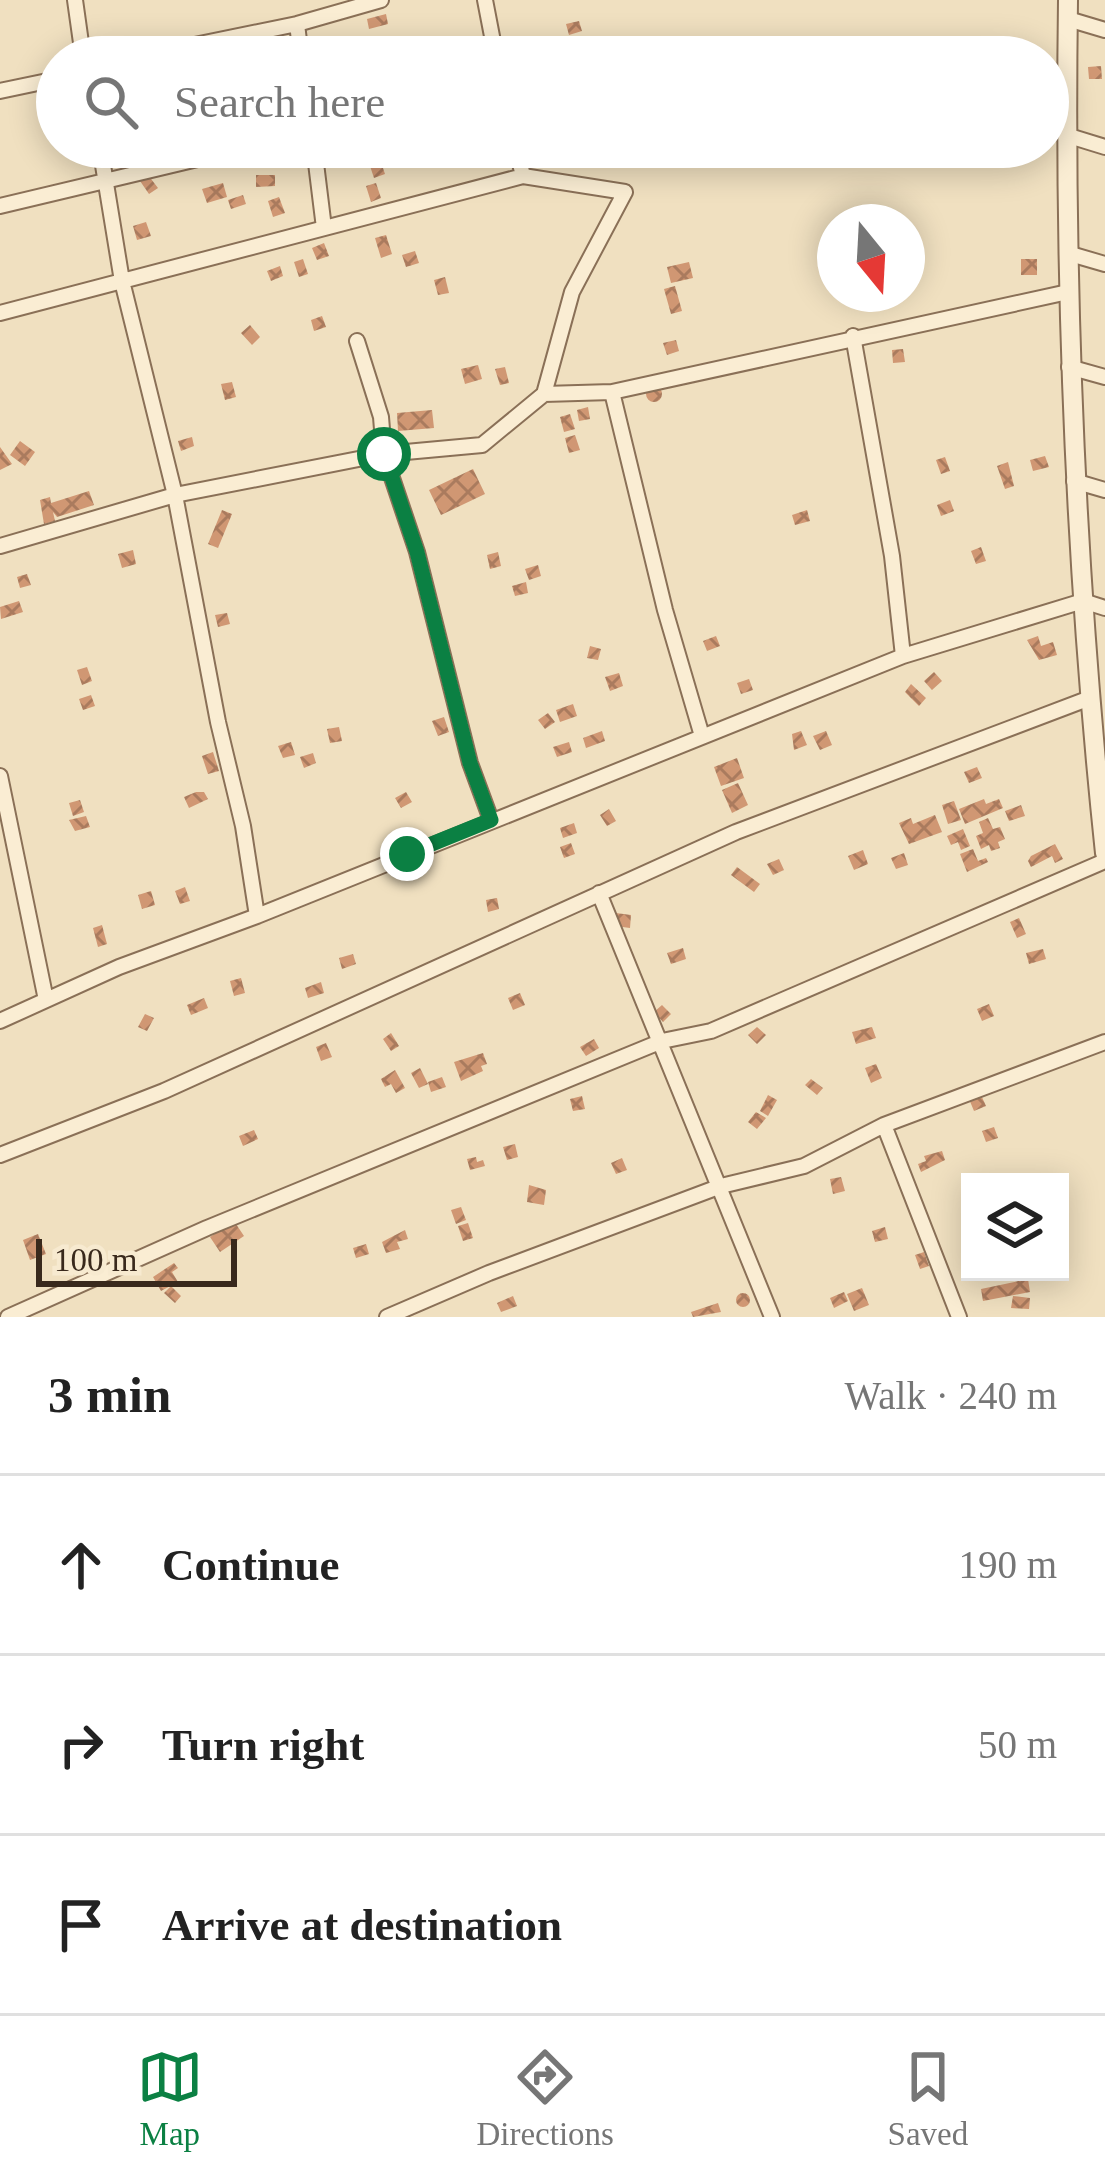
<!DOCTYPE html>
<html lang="en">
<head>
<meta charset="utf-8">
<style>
	:root { --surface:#fff; --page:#f2f2f2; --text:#222; --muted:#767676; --line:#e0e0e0; --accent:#0b8043 }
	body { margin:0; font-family:Georgia,serif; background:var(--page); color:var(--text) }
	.controls { position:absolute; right:36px; bottom:36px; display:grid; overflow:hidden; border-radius:0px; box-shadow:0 6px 30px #0003 }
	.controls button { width:108px; height:108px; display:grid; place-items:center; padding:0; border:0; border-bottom:3px solid var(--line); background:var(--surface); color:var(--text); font:60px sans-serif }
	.compass { position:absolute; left:817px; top:204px; width:108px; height:108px; border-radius:50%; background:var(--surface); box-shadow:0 6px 30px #0003; rotate:162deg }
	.scale { position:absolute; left:36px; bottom:30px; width:201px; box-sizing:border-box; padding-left:12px; border:6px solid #39291c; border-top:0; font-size:33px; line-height:42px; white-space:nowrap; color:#39291c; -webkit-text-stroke:9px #f7ead0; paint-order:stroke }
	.stop { position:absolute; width:36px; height:36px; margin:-27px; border:9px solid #0b8043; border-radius:50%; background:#fff }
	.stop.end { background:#0b8043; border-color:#fff; box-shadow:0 3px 12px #0008 }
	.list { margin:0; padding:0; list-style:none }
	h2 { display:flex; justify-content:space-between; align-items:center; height:156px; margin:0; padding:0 48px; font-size:51px }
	h2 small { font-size:39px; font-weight:400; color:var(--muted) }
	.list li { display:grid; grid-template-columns:78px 1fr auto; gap:36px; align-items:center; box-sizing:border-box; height:180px; padding:0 48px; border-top:3px solid var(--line) }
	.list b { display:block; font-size:45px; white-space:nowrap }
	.list em { font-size:39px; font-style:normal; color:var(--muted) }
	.icon { flex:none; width:66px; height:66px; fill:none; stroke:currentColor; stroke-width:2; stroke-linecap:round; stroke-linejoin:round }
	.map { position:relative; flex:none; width:1105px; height:1317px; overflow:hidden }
	.search { position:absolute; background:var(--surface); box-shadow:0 6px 30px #0003; left:36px; right:36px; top:36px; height:132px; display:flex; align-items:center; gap:30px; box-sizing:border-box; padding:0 42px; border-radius:66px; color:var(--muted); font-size:45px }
	.sheet { height:696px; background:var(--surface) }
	nav { display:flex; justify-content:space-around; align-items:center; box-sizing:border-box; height:168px; border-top:3px solid var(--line); background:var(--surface); font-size:33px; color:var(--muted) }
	nav a { display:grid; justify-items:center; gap:6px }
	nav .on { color:var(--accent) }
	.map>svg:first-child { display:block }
	.building { fill:url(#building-cross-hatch) }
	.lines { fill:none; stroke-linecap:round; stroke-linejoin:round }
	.minor-casing { stroke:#8a7057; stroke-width:18 }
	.tertiary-casing { stroke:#8a7057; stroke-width:22 }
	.minor { stroke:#faedd3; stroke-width:14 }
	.tertiary { stroke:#faedd3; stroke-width:18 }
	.route { stroke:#0b8043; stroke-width:15 }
</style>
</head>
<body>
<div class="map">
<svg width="1105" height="1317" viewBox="0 0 1105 1317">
	<defs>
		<pattern id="building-cross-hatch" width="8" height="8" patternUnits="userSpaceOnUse" patternTransform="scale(3)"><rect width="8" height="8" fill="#d09773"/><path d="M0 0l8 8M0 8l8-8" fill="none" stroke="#aa7b5e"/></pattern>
	</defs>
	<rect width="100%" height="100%" fill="#f0e0c0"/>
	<path class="building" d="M386,14L388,24L369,29L367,19Z
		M579,21L582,31L569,35L566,24Z
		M587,38L588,49L574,50L573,40Z
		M362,39L372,52L366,57L353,46Z
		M397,42L400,57H386L384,44Z
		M1005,43L1011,57H997L993,48Z
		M1101,66L1102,79H1089L1088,67Z
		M379,156L385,174L374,178L368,160Z
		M148,175L158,188L149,194L140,181Z
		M256,175H275V186L256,187Z
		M223,183L227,197L207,203L202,189Z
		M376,183L381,198L371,202L366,186Z
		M243,195L246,204L231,209L228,200Z
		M279,197L285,213L273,217L268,201Z
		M146,222L151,236L137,240L133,226Z
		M386,235L392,254L381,258L375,238Z
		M324,243L329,256L317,260L312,248Z
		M415,251L419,263L406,267L402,255Z
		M303,259L308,274L299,277L294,262Z
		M1021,259H1037V275H1021Z
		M689,262L693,278L671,283L667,267Z
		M280,266L283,276L271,281L267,271Z
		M445,277L449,293L438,295L434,280Z
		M675,286L682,311L671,314L664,289Z
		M322,316L326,327L314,331L311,320Z
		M250,325L260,337L252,345L241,333Z
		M676,340L679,351L667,355L663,343Z
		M903,349L905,362L893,363L892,350Z
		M478,365L482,379L465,384L461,369Z
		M505,367L509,383L500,385L495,369Z
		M232,382L236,397L225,400L221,384Z
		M646 394a8 8 0 1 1 16 0a8 8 0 1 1-16 0Z
		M588,407L590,419L579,421L577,410Z
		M432,410L434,428L398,431L397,413Z
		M570,414L575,429L564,432L560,417Z
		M575,435L580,450L569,453L565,438Z
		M192,437L194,446L181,451L178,441Z
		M20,441L35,452L25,466L10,455Z
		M0,447L12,464L0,470Z
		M1045,456L1049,467L1033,471L1030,460Z
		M945,457L950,471L941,474L936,460Z
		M1008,462L1014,486L1005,489L997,466Z
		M473,469L485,494L441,515L429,490Z
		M89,491L94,505L57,517L53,512L55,521L44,524L40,500L50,497L51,503Z
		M950,500L954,511L941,516L937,505Z
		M222,510L232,514L218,548L208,544Z
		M807,510L810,521L795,525L792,515Z
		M981,547L986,561L976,564L971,551Z
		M133,550L136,564L122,568L118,554Z
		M498,552L501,566L490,569L487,555Z
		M538,565L541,576L529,580L525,569Z
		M27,574L31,585L20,588L17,577Z
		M526,582L528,593L515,596L512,586Z
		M19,601L23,612L1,619L0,607Z
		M227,613L230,624L218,627L215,615Z
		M716,636L720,646L707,651L703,641Z
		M1038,636L1041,646L1053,642L1057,655L1039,660L1027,640Z
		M590,646L601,649L598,660L587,658Z
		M87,667L92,681L82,685L77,670Z
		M934,672L942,681L932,690L924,681Z
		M619,673L623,686L610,691L605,677Z
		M749,679L753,690L741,694L737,683Z
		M911,684L926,698L919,706L905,692Z
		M91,695L95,706L83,710L79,699Z
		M573,704L577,716L560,722L556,710Z
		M548,713L555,722L545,729L538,720Z
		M444,717L449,732L438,736L432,721Z
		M339,727L342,741L330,743L327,729Z
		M602,731L605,741L586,748L583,738Z
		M801,731L807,745L794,750L792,734Z
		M826,731L832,745L820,750L813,736Z
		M291,742L295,755L283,758L278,746Z
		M569,742L572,752L557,757L553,747Z
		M213,752L219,771L208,774L202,756Z
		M313,753L316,763L304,768L300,757Z
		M737,758L744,778L721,786L714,767Z
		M977,767L982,778L969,783L964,772Z
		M738,783L748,805L732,813L722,790Z
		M196,792H204L208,799L189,808L184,797Z
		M406,792L412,802L401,808L395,798Z
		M984,799L986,804L999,799L1003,808L965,824L959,809Z
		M80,800L84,812L73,816L69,803Z
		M954,801L961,820L948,824L942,805Z
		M1021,805L1025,816L1009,821L1005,811Z
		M609,809L616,821L607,826L600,815Z
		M935,815L942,832L909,844L899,823L911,818L913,824Z
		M86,816L90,827L75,831L69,820Z
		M988,818L993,829L1000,827L1005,839L998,842L1000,848L991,851L989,845L981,849L976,836L983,833L979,822Z
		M574,823L577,833L563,838L560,828Z
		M963,829L970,846L961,850L958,842L951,845L947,836Z
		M571,843L575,854L564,858L560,847Z
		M1055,844L1063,859L1055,863L1052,856L1031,867L1028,861L1031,856Z
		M973,849L978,861L986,858L988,862L967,872L960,854Z
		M863,850L868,864L854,870L848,856Z
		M904,853L908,865L896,869L891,858Z
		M779,859L784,870L773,875L767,864Z
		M737,867L760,884L754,892L731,875Z
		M185,887L190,901L180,904L175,891Z
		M151,891L155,905L142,909L138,895Z
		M497,898L499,909L488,912L486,900Z
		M616,913L631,915L630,928L615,926Z
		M1019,918L1026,934L1017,938L1010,922Z
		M102,925L107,944L98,947L93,928Z
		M683,948L686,959L671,964L667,953Z
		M1043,949L1046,959L1029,964L1026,953Z
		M353,954L356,964L342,969L339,958Z
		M241,978L245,993L234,996L230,981Z
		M321,982L324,993L308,998L305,988Z
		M520,993L525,1005L513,1010L508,998Z
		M204,998L208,1008L191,1015L187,1005Z
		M989,1004L994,1016L982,1021L977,1009Z
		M662,1005L671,1014L663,1022L654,1012Z
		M145,1014L154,1018L147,1031L138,1027Z
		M757,1027L766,1035L757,1044L748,1035Z
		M872,1027L876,1038L856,1044L852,1032Z
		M391,1033L399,1046L391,1051L383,1039Z
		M594,1039L599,1048L586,1056L580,1047Z
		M326,1043L332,1057L321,1061L316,1047Z
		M483,1053L487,1064L481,1066L483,1071L461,1081L454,1062Z
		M876,1064L882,1078L871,1083L865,1068Z
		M420,1068L428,1084L419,1088L411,1073Z
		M395,1070L405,1088L396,1093L391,1084L385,1087L381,1079Z
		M442,1077L446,1087L431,1092L428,1082Z
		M811,1079L823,1088L817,1095L805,1085Z
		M768,1095L777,1100L768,1116L760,1111Z
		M981,1095L986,1106L974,1111L969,1099Z
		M582,1096L585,1109L573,1111L570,1099Z
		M756,1112L766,1118L757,1129L748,1122Z
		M994,1127L998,1138L986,1142L982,1131Z
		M254,1130L258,1139L243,1146L239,1136Z
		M515,1144L518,1157L507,1160L503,1147Z
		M942,1151L945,1160L921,1172L918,1164L926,1161L924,1156Z
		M476,1157L477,1162L483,1160L485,1166L470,1170L467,1159Z
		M622,1158L627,1170L616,1174L611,1163Z
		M841,1177L845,1191L833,1194L830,1179Z
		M529,1185L546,1190L544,1205L527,1202Z
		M461,1207L466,1220L456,1224L451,1210Z
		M234,1221L244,1236L220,1252L210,1237Z
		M468,1223L473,1238L463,1241L458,1226Z
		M885,1227L888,1239L875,1242L872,1231Z
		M405,1230L408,1239L397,1242L400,1249L386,1253L382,1242Z
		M38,1234L46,1254L30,1260L23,1240Z
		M366,1244L369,1254L356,1258L353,1248Z
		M924,1252L929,1266L920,1269L915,1255Z
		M174,1263L178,1268L172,1272L178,1282L161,1291L153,1277Z
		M1028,1279L1030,1292L983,1301L981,1289Z
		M171,1286L181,1296L175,1303L164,1293Z
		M862,1288L869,1305L854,1311L847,1294Z
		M844,1292L848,1301L834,1308L830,1298Z
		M736 1300a7 7 0 1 1 14 0a7 7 0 1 1-14 0Z
		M513,1296L517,1306L501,1312L497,1303Z
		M1013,1296L1030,1298L1029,1309L1011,1308Z
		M718,1303L721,1312L693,1317L691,1312Z"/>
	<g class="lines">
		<defs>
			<path id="minor" d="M75,0L83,57
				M485,0L496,57
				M1068,19L1105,30
				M297,24L301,57
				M136,57L297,24L381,0
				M0,91L57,79
				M1066,135L1105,147
				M100,147L122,281L175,495L218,722L243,826L257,916
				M314,147L324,228
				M516,147L523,176L625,192L572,292L544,394
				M0,206L248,147
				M1067,253L1105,264
				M0,313L523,176
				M853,336L892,556L903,656
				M357,341L381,417L384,454L417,552L470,763L491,820
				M1069,367L1105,377
				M612,392L665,610L702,736
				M1074,481L1105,490
				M0,546L175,495L384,454L482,445L544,394L612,392L1068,292
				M0,776L46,1000
				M599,893L772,1317
				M0,1021L119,967L257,916L903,656L1083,601L1105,608
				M884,1125L959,1317
				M0,1155L164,1091L736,832L1090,698
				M8,1317L207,1228L662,1041L711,1031L1105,861
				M387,1317L489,1273L721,1186L804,1166L884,1125L1105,1042"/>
			<path id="tertiary" d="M1068,0C1064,286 1075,569 1105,853"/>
		</defs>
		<use href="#minor" class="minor-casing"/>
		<use href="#tertiary" class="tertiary-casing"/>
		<use href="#minor" class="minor"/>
		<use href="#tertiary" class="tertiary"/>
	</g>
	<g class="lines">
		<path class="route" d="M384,454L417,552L470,763L491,820L407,854"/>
	</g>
</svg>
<div class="controls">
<button><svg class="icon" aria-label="layers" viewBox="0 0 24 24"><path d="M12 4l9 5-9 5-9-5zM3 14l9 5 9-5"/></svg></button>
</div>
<svg class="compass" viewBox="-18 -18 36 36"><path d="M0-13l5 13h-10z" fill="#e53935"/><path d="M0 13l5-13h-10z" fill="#767676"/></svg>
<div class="scale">100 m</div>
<div class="stop" style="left:384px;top:454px"></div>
<div class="stop end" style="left:407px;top:854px"></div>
<div class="search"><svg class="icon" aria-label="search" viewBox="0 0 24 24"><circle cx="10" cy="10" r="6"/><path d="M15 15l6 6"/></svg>Search here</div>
</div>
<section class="sheet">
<h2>3 min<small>Walk · 240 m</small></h2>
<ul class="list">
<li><svg class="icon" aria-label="ahead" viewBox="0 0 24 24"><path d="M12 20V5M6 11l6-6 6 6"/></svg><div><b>Continue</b></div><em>190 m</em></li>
<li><svg class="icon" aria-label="right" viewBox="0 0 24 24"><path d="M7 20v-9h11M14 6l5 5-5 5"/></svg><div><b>Turn right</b></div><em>50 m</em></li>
<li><svg class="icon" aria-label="arrive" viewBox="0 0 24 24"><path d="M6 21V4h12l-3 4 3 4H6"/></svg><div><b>Arrive at destination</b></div></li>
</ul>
</section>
<nav>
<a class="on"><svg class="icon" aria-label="map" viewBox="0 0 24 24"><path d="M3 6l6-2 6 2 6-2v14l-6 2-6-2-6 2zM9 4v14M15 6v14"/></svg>Map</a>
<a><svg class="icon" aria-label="directions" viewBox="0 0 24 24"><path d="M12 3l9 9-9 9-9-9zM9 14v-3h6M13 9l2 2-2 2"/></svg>Directions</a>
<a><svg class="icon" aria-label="saved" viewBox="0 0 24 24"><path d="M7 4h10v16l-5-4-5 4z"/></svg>Saved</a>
</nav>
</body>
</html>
